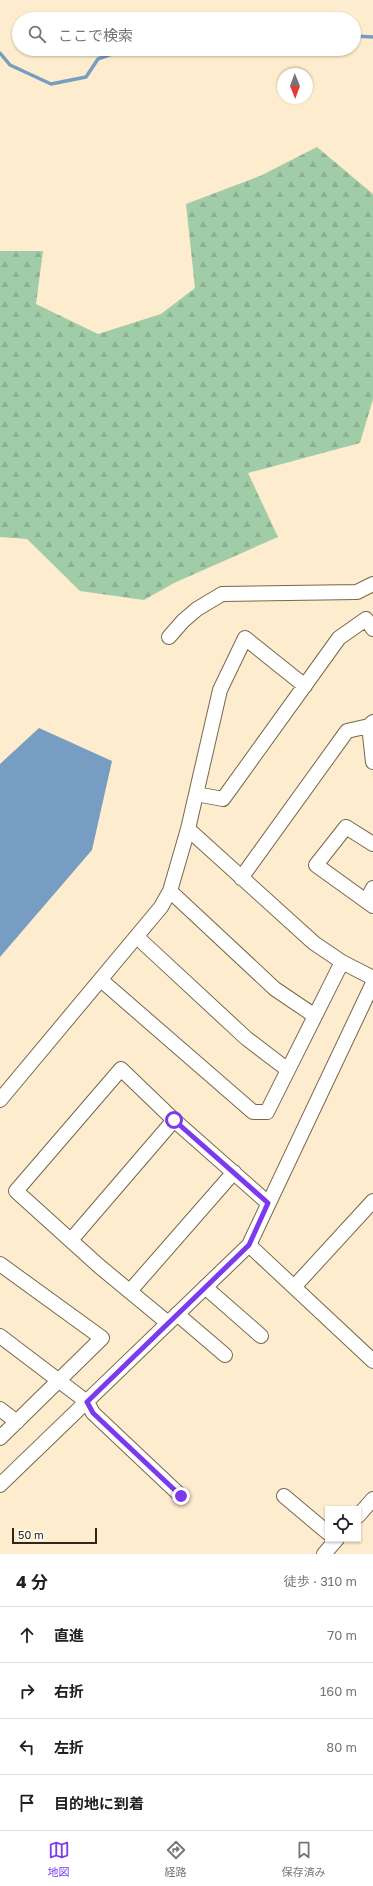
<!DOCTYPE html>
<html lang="ja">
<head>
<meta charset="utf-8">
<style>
	:root { --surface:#fff; --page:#f2f2f2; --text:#202124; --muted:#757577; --line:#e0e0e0; --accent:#7c3aed }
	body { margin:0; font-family:"Golos Text","Noto Sans JP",sans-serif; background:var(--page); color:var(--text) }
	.controls { position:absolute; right:12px; bottom:12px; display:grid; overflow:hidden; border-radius:0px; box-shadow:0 1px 3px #0004 }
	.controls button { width:36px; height:36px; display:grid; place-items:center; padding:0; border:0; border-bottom:1px solid var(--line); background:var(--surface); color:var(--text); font:20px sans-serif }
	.compass { position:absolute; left:277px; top:68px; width:36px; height:36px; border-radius:50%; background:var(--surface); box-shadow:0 1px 3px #0004; rotate:179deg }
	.scale { position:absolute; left:12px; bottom:10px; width:85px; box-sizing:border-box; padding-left:4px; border:2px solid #2d271b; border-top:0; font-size:11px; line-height:14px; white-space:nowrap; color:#2d271b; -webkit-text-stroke:3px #fefbf5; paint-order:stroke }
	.stop { position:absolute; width:12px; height:12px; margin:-9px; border:3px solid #7c3aed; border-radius:50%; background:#fff }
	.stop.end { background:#7c3aed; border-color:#fff; box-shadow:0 1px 4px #0008 }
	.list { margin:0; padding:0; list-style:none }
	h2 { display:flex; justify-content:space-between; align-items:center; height:52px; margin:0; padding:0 16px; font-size:17px }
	h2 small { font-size:13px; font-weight:400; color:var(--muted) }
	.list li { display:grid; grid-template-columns:26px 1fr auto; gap:12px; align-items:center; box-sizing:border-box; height:56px; padding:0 16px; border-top:1px solid var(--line) }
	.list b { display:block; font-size:15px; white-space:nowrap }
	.list em { font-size:13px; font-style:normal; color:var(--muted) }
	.icon { flex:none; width:22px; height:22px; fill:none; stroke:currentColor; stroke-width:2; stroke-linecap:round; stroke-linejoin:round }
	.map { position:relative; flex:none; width:373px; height:1554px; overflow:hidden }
	.search { position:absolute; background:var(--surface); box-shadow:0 1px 3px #0004; left:12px; right:12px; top:12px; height:44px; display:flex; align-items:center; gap:10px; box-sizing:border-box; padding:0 14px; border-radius:22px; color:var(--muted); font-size:15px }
	.sheet { height:276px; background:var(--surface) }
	nav { display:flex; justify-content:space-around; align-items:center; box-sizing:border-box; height:56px; border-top:1px solid var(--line); background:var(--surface); font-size:11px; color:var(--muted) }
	nav a { display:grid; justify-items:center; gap:2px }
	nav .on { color:var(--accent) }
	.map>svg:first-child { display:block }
	.forest { fill:url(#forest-firs) }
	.water { fill:#789dc2 }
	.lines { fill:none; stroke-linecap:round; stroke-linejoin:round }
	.stream { stroke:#789dc2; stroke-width:3.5 }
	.street-casing { stroke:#77684d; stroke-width:16 }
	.street { stroke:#fff; stroke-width:14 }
	.route { stroke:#7c3aed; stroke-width:5 }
</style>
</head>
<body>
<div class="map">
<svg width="373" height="1554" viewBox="0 0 373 1554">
	<defs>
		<pattern id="forest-firs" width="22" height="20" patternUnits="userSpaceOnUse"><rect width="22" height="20" fill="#a1cca8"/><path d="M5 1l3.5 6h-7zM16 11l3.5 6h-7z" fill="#8baf90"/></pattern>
	</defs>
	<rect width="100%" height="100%" fill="#fdeccd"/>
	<path class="forest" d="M317,147L373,194V399L360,443L248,473L278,537L174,583L144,600L80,591L27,539L0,537V251H43L36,304L98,334L161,314L195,288L186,204L260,176Z"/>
	<path class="water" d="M39,728L112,761L92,850L0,957V764Z"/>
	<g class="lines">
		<path class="stream" d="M354,36L373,37
			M0,53L10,65L51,84L86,77L98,59L125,49"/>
		<defs>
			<path id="street" d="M169,637L183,621L197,609L222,594L357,592L373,584
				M369,726L373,762
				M196,794L223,799L339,638L366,619L373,629
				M188,829L314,943L342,962L373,978
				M373,844L346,827L316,865L373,906
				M241,878L347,731L369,726L373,722
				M170,891L275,989L315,1016
				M366,901L373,888
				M137,937L246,1038L288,1070
				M101,980L253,1112H267L342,962
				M0,1100L161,907L170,891L188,829L220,690L245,638L305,686
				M71,1240L174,1120
				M249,1245L373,1361
				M0,1264L102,1338L0,1438
				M205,1287L261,1336
				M294,1287L373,1201
				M130,1291L234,1172
				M177,1314L225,1355
				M168,1323L99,1266L16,1191L121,1069L174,1120L268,1203
				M0,1336L87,1402L93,1413L181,1496
				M0,1409L17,1422
				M0,1485L249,1245L373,983
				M284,1496L328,1533
				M358,1516L373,1499
				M324,1554L337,1539"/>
		</defs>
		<use href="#street" class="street-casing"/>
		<use href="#street" class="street"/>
	</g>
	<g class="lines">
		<path class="route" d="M174,1120L268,1203L249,1245L87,1402L93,1413L181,1496"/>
	</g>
</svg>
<div class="controls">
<button><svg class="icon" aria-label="locate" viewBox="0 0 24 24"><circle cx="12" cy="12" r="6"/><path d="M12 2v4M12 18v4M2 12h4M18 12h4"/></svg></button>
</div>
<svg class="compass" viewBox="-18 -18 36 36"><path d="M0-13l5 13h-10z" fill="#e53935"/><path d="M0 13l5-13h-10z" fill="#757577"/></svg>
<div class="scale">50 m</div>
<div class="stop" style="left:174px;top:1120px"></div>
<div class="stop end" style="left:181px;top:1496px"></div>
<div class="search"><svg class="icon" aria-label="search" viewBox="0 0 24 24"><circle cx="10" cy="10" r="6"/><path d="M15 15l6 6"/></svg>ここで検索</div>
</div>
<section class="sheet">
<h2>4 分<small>徒歩 · 310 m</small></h2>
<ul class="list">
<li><svg class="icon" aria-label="ahead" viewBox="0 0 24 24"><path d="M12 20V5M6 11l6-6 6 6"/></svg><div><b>直進</b></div><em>70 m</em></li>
<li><svg class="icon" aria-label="right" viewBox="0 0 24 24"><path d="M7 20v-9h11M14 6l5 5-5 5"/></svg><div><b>右折</b></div><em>160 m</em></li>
<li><svg class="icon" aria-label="left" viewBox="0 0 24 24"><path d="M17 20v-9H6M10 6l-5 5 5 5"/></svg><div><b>左折</b></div><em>80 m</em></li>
<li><svg class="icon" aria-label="arrive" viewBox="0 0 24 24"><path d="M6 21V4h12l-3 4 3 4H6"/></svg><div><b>目的地に到着</b></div></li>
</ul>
</section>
<nav>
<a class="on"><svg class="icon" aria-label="map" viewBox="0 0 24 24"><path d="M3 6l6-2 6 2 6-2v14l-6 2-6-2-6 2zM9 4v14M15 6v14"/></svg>地図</a>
<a><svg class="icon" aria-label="directions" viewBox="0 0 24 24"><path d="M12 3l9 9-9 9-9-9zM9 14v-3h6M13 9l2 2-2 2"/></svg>経路</a>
<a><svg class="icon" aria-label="saved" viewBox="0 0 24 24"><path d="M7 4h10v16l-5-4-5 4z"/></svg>保存済み</a>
</nav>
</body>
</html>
